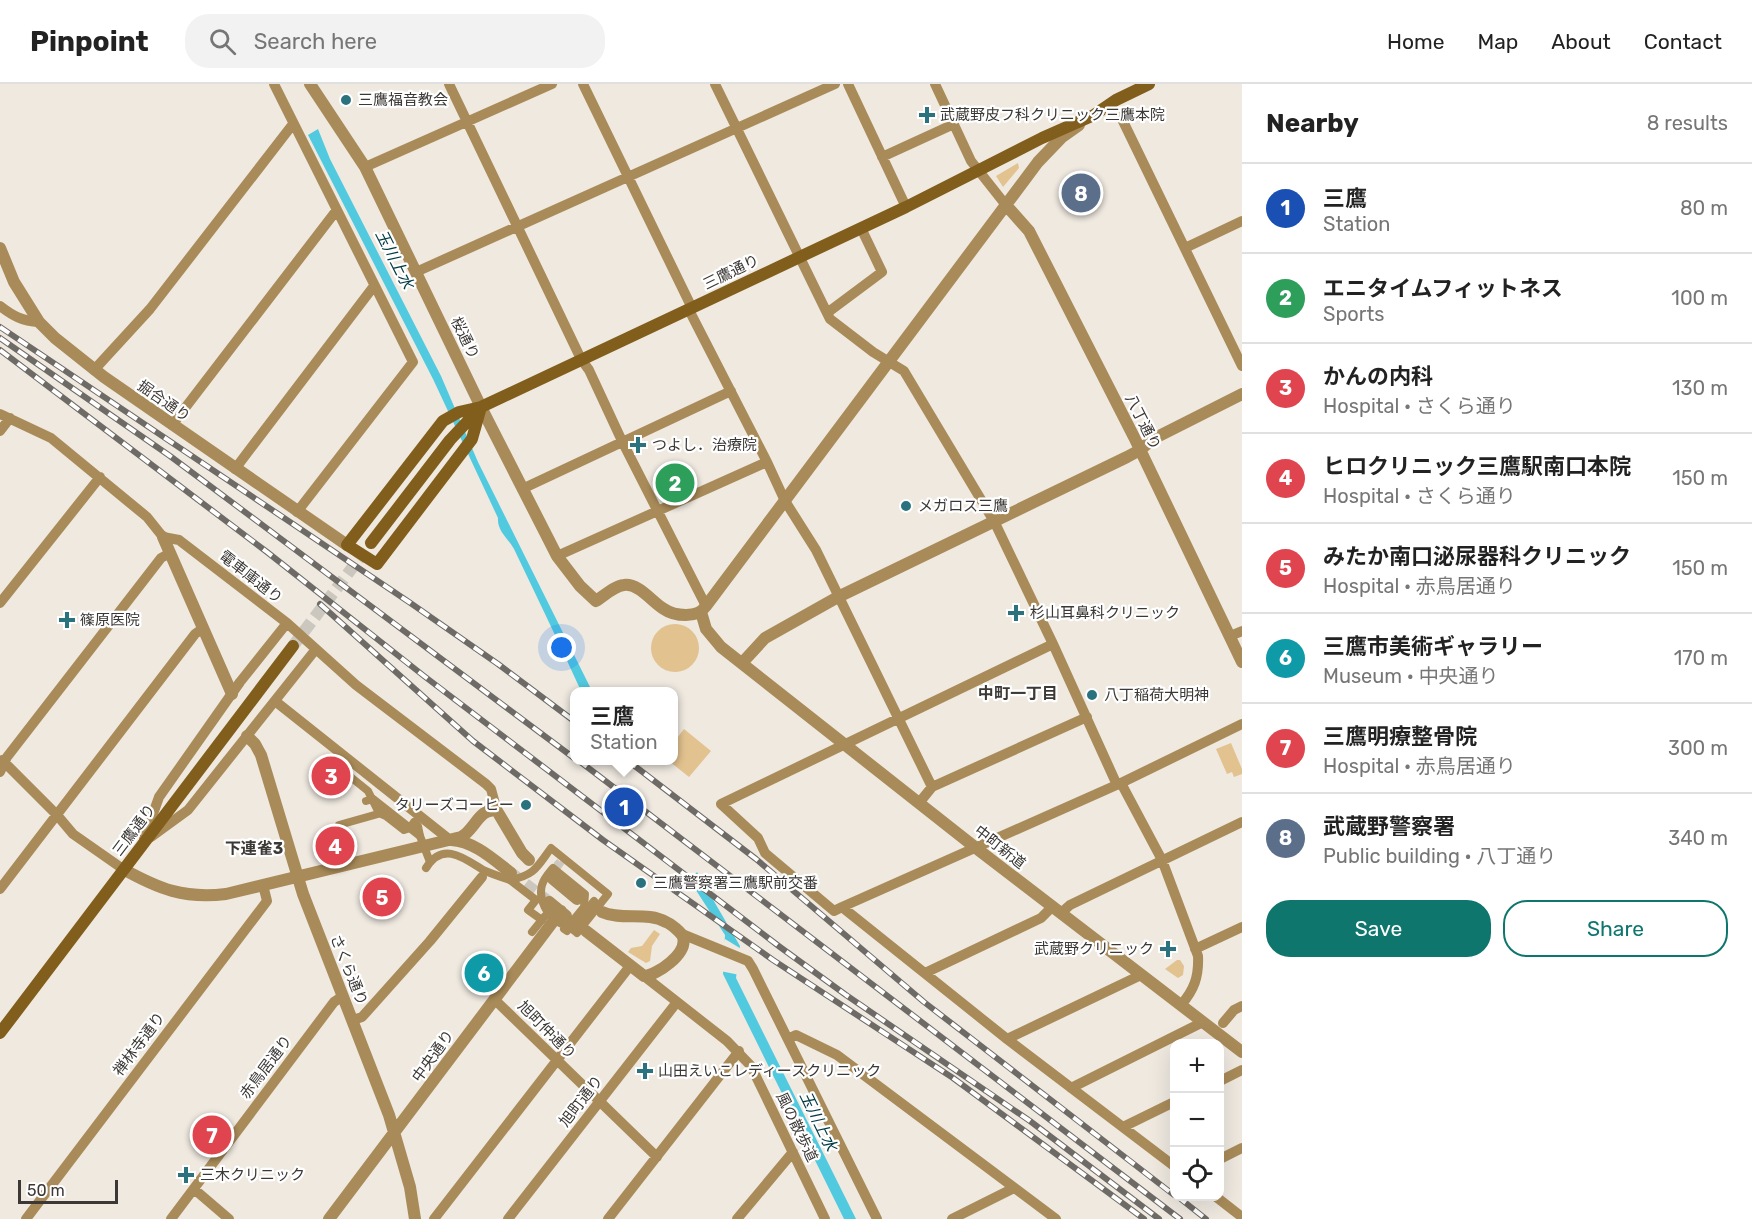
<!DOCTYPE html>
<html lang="en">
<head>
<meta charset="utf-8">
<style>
	:root { --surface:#fff; --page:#f2f2f2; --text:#222; --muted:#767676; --line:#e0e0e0; --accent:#0f766e }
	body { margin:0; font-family:Rubik,"Noto Sans JP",sans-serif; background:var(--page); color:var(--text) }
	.controls { position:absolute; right:18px; bottom:18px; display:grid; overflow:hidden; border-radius:12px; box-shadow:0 6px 24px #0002 }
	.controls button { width:54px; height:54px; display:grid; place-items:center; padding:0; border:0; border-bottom:2px solid var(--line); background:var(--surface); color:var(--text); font:30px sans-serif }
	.scale { position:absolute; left:18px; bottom:15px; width:100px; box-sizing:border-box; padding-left:6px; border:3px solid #3b3835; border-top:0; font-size:16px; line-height:21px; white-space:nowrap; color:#3b3835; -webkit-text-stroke:4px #fff; paint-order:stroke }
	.you { position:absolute; left:562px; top:564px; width:21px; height:21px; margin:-15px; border:4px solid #fff; border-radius:50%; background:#1a73e8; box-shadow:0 0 0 9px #1a73e833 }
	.badge { display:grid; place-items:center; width:39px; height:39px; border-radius:50%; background:var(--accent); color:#fff; font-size:20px; font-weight:700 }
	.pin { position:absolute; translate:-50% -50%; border:3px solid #fff; box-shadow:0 2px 6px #0006 }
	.popup { position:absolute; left:570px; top:603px; width:108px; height:78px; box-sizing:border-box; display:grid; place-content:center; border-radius:12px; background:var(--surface); filter:drop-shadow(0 2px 4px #0005); font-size:20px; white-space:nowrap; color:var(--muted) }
	.popup b { font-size:22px; color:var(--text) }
	.popup::after { content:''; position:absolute; left:50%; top:100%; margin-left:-12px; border:12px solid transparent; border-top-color:var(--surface) }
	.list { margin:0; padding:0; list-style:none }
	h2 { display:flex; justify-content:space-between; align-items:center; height:78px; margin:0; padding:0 24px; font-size:26px }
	h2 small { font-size:20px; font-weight:400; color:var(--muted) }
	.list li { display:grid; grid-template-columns:39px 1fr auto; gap:18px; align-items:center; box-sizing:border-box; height:90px; padding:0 24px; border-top:2px solid var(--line) }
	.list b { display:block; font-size:22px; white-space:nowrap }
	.list p { margin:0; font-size:20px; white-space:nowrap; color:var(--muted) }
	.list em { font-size:20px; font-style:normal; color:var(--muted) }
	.actions { display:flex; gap:12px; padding:18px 24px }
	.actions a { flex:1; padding:14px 0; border:2px solid var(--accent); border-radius:24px; text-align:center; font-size:21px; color:var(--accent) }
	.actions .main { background:var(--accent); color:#fff }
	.icon { flex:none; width:33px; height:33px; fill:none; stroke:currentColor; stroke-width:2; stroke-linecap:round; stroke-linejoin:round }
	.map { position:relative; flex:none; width:1242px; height:1135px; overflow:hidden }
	header { display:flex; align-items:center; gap:36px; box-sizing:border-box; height:84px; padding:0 30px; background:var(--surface); border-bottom:2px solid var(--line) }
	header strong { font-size:28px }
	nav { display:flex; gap:33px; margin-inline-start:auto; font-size:21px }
	.search { width:420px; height:54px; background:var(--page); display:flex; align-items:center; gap:15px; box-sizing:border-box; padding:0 21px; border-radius:24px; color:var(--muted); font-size:22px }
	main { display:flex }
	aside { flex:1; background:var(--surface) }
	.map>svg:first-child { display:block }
	.green { fill:#e2c28f }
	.water { fill:#51cae0 }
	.pier { fill:#efe9e0 }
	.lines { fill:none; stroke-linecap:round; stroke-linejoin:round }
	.pedestrian-tunnel { stroke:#cbc6be; stroke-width:8; stroke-dasharray:8 4; stroke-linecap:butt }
	.tertiary-tunnel { stroke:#cbc6be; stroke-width:12; stroke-dasharray:12 6; stroke-linecap:butt }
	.secondary-tunnel { stroke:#cbc6be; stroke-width:12; stroke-dasharray:12 6; stroke-linecap:butt }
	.pedestrian { stroke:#a98b59; stroke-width:8 }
	.minor { stroke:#a98b59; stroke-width:10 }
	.tertiary { stroke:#a98b59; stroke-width:12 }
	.secondary { stroke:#825e1c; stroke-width:12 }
	.rail-casing { stroke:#6e6a65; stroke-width:6 }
	.rail { stroke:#fff; stroke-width:4; stroke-dasharray:11; stroke-linecap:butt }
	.pedestrian-bridge { stroke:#a98b59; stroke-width:8 }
	.poi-dot { fill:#2b727f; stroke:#fff; stroke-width:2 }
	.labels { text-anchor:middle; stroke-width:4.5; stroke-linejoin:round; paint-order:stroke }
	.poi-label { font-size:15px; fill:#3b3835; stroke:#fff; text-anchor:start }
	.street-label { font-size:15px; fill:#3b3835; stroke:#fff }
	.water-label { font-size:16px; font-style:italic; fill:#003a43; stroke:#fff }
	.neighbourhood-label { font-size:16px; font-weight:bold; fill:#3b3835; stroke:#fff }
</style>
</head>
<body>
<header>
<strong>Pinpoint</strong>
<div class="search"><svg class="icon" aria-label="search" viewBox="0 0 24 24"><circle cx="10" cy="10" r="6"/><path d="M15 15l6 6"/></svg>Search here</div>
<nav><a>Home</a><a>Map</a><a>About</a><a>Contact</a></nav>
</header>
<main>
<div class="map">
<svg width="1242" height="1135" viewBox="0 0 1242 1135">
	<rect width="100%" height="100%" fill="#efe9e0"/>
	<path class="green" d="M1018,79L1019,84L1003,103L996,92Z
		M651 564a24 24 0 1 1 48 0a24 24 0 1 1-48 0Z
		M684,645L711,667L689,693L669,677L674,676L675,669L674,658Z
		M1231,659L1242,685V690L1234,693L1232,688L1227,690L1216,665Z
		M654,846L660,850L652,862L650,877L646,879L628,868L631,864L642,862Z
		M1177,876H1180L1184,882L1183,891L1178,894L1165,885Z"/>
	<path class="water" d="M318,45L330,75L441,292L478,378L592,607H581C559,559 537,513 514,465C508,454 497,447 498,434L433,295L308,51Z
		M697,788L740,862L736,894L856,1135H844L723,890L725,851L690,797Z"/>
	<path class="pier" d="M725,855L743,866L740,891L720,887L721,864Z"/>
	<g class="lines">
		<path class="pedestrian-tunnel" d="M562,783L558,780L564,774"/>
		<path class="tertiary-tunnel" d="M511,789L549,818"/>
		<path class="secondary-tunnel" d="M293,562L371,459"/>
		<path class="pedestrian" d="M317,688L337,682L368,707L379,729L386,732L404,746L410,744L414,738L418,742L420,752
			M339,741L385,728
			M426,784C443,757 464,774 483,786C492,790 501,793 510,796
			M572,845L594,817
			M532,848L545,832"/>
		<path class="minor" d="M274,0L413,278L297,428
			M449,0L581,275L589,286L622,357L706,522
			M583,0L692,224
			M715,0L827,229L830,235L873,268L904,287L995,439L1053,560L1117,701
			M848,0L906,123
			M935,0L971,77L1005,120
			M1120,31L1242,282
			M882,73L954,40
			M365,83L552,0
			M1185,164L1242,137
			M416,188L835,0
			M0,222C13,232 22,237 39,238
			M689,226L767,378L785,417L816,466L932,703
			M827,229L882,188L861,144
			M94,286L150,225L293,40
			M0,330L51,354L147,433L163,453L179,456L287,539L356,601L486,700L491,705L497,727
			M172,341L336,127
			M0,347L10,334
			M235,385L374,202
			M522,405L731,307
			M557,472L767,378
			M0,519L100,393
			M1230,552L1242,547
			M1053,560L721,720L758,754L765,769L834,827L842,823L1007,955L1174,1082
			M275,617L450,756
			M2,676L57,731L73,750L123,785
			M0,688L7,673L161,474L170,469
			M1121,699L1162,776L1198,872C1199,893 1194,906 1181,921
			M919,719L932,703L1087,633
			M151,753L188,726L316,565
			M144,755L159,713L240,598L287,539
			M0,805L195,550L202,545
			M842,823L1121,699L1242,640
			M1061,829L1070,821L1242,738
			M682,850L748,877L753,885L877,1135
			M1195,865L1242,843
			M925,889L1041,834L1052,823
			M644,892L727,957L751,982L825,1135
			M494,915L657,1073
			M353,936L362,933L430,857L482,793
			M1223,939L1234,926L1242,922
			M788,955L796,951L837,971L1056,1135
			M1007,955L1141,891
			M1220,997L1242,986
			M1071,1004L1203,938
			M1123,1043L1174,1018
			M1220,1075L1242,1064
			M194,1105L229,1135
			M1215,1112L1242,1133
			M26,1135L267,817L263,801
			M171,1135L334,918L343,912
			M434,1135L630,882
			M508,1135L677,918
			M608,1135L739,967
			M737,1135L793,1068
			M952,1135L1014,1104"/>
		<path class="tertiary" d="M310,0L365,83L481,323L557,472L580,502L596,517C604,512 614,502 624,501C639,499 652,518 664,525C671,530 678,531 686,531C695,531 701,529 706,522L1038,78L1062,53L1079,41
			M1005,120L1029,147L1134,353L1242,578
			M0,164L14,198L39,238L55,254L104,293L347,461
			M163,453L232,610
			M701,528L706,545L721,563L976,764L1242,968
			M742,579L765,554L838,513L1127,373L1140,366L1153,355L1242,310
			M247,652L255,660L261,671L303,810L389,1031L410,1103L415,1135
			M451,756C474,757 494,776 511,789
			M123,785C159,805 184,815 226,810L461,753C474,747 480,722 497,727L522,769L529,776
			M553,795L577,815
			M549,818L566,832
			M586,847L644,892C657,891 688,870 683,853C681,848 671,840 666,838C647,827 622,837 602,828
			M329,1135L561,827"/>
		<path class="secondary" d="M481,323L472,355L377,480L347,461L443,337L459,328Z
			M371,459L450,356L481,323L906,123L1042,54L1094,31L1116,16L1149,0
			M0,949L293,562"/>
		<defs>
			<path id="rail" d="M0,243L409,518L498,580L574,637
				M0,254L170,372L574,674
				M0,266L267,468L424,592L780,863L846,911L1030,1037L1159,1135
				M320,520L473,657L603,756L773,876L953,994L1144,1135
				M578,676L1180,1135
				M627,676L756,775L924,918L1174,1111
				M1177,1112L1206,1135"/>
		</defs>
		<use href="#rail" class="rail-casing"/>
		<use href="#rail" class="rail"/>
		<path class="pedestrian-bridge" d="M366,717L373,715L420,752L430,778
			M542,836L528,826L536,816L510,796C535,791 537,783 551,764L608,810L577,849C570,842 567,843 560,839C547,833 538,815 542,801C544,794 549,789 553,784L585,810L584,823L571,839L564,845L567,847"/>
	</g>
	<g class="poi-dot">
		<circle cx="346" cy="16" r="6"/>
		<path d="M924 22h6v6h6v6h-6v6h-6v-6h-6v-6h6z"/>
		<path d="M635 352h6v6h6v6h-6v6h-6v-6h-6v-6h6z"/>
		<circle cx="906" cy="422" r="6"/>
		<path d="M1013 520h6v6h6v6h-6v6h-6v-6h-6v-6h6z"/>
		<path d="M64 527h6v6h6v6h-6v6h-6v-6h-6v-6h6z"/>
		<circle cx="1092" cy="611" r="6"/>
		<circle cx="526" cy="721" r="6"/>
		<circle cx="641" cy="799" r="6"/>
		<path d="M1165 856h6v6h6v6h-6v6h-6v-6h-6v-6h6z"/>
		<path d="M642 978h6v6h6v6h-6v6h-6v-6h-6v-6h6z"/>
		<path d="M183 1082h6v6h6v6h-6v6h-6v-6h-6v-6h6z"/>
	</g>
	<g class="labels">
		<g class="poi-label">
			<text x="358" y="21">三鷹福音教会</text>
			<text x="940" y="36">武蔵野皮フ科クリニック三鷹本院</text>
			<text x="652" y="366">つよし．治療院</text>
			<text x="918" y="427">メガロス三鷹</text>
			<text x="1030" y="534">杉山耳鼻科クリニック</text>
			<text x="80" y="541">篠原医院</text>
			<text x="1104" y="616">八丁稲荷大明神</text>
			<text x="514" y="726" text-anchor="end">タリーズコーヒー</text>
			<text x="653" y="804">三鷹警察署三鷹駅前交番</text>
			<text x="1154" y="870" text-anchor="end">武蔵野クリニック</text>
			<text x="658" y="992">山田えいこレディースクリニック</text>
			<text x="200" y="1096">三木クリニック</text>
		</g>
		<g class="street-label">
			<text transform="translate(731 188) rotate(-26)" y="5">三鷹通り</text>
			<text transform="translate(465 254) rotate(64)" y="5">桜通り</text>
			<text transform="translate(164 317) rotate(35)" y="5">掘合通り</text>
			<text transform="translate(1143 338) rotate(63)" y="5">八丁通り</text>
			<text transform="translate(251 493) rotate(38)" y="5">電車庫通り</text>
			<text transform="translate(134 746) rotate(-53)" y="5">三鷹通り</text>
			<text transform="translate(1000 763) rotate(38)" y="5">中町新道</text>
			<text transform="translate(349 886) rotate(68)" y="5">さくら通り</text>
			<text transform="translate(547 946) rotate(45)" y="5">旭町仲通り</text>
			<text transform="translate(139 960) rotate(-53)" y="5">禅林寺通り</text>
			<text transform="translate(433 972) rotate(-54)" y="5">中央通り</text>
			<text transform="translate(266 983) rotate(-53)" y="5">赤鳥居通り</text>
			<text transform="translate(581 1017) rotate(-52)" y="5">旭町通り</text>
			<text transform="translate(797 1043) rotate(64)" y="5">風の散歩道</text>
		</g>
		<g class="water-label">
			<text transform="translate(395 175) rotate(63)" y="6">玉川上水</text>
			<text transform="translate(819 1037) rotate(64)" y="6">玉川上水</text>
		</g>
		<g class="neighbourhood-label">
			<text x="1018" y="615">中町一丁目</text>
			<text x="254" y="770">下連雀3</text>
		</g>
	</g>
</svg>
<div class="controls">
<button>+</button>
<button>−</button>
<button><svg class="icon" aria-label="locate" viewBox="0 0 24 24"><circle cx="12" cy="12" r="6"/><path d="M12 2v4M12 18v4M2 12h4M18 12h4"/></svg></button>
</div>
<div class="scale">50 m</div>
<div class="you"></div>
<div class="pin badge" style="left:624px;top:723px;background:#1a4fb4">1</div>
<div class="popup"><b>三鷹</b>Station</div>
<div class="pin badge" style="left:675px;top:399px;background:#2e9e5b">2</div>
<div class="pin badge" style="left:331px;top:692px;background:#e0444e">3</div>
<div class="pin badge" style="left:335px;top:762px;background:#e0444e">4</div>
<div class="pin badge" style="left:382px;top:813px;background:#e0444e">5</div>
<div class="pin badge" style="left:484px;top:889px;background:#0f9aa8">6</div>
<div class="pin badge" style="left:212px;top:1051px;background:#e0444e">7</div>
<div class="pin badge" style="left:1081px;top:109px;background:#5c6f8a">8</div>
</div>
<aside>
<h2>Nearby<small>8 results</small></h2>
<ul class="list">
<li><span class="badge" style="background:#1a4fb4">1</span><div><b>三鷹</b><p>Station</p></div><em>80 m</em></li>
<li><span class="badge" style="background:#2e9e5b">2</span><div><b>エニタイムフィットネス</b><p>Sports</p></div><em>100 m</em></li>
<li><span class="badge" style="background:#e0444e">3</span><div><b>かんの内科</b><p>Hospital · さくら通り</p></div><em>130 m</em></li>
<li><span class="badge" style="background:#e0444e">4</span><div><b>ヒロクリニック三鷹駅南口本院</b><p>Hospital · さくら通り</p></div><em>150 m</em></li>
<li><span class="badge" style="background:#e0444e">5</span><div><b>みたか南口泌尿器科クリニック</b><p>Hospital · 赤鳥居通り</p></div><em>150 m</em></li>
<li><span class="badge" style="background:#0f9aa8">6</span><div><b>三鷹市美術ギャラリー</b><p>Museum · 中央通り</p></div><em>170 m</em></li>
<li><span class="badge" style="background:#e0444e">7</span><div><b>三鷹明療整骨院</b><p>Hospital · 赤鳥居通り</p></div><em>300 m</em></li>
<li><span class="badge" style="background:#5c6f8a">8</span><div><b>武蔵野警察署</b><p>Public building · 八丁通り</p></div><em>340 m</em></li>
</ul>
<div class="actions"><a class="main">Save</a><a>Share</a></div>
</aside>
</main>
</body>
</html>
